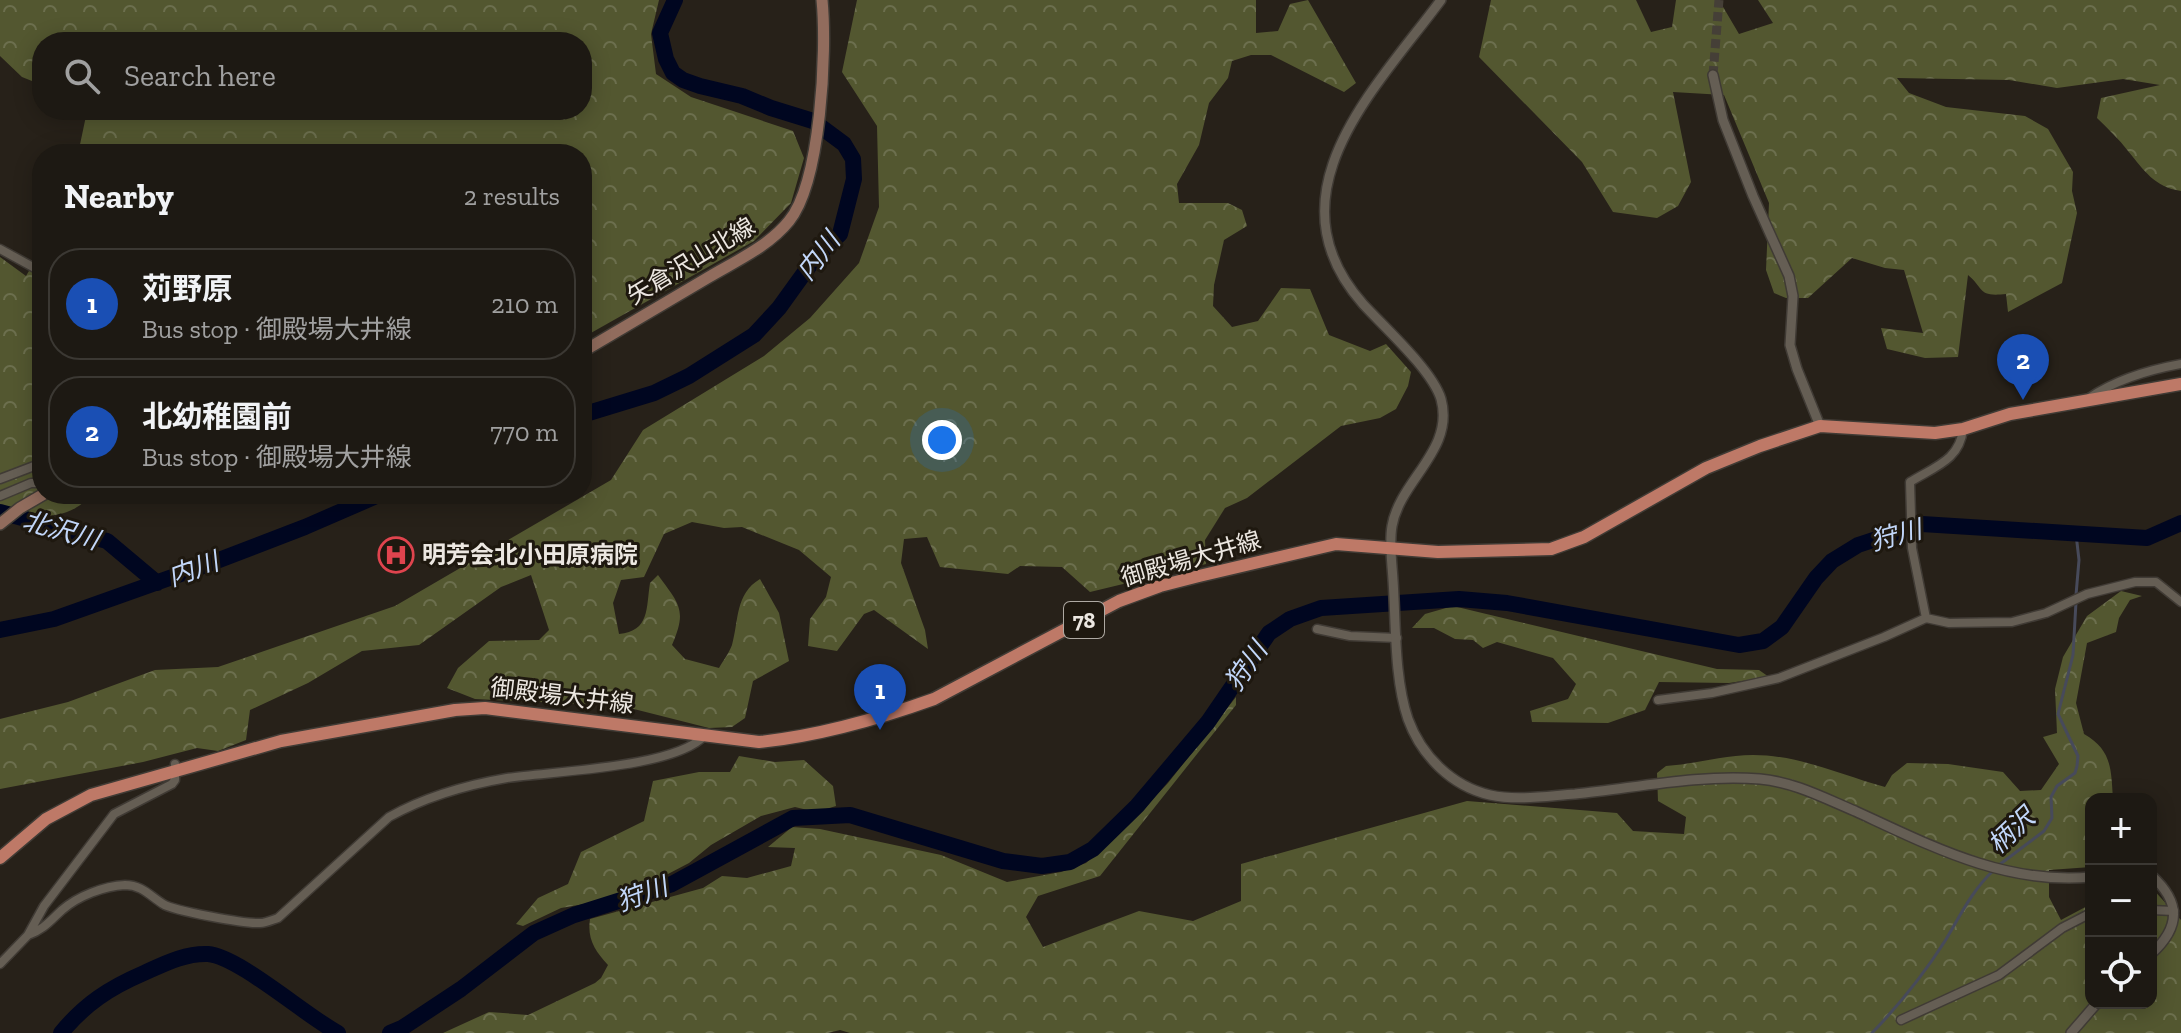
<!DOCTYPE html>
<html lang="en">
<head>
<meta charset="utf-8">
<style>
	:root { --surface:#1d1913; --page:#2a2621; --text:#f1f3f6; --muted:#a0a0a0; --line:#3b3833; --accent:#db2777 }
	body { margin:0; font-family:"Zilla Slab","Noto Sans JP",serif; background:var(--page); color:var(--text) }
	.controls { position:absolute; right:24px; bottom:24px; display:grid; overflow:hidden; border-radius:16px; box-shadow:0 4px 20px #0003 }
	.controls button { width:72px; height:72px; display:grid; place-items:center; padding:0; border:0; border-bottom:2px solid var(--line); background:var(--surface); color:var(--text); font:40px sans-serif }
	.you { position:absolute; left:942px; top:440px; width:28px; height:28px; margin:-20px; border:6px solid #fff; border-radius:50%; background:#1a73e8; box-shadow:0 0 0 12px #1a73e833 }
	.badge { display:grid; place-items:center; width:52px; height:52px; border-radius:50%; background:var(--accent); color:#fff; font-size:26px; font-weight:700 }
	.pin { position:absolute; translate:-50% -66px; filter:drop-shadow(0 2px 4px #0008) }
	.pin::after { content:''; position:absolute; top:42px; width:28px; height:24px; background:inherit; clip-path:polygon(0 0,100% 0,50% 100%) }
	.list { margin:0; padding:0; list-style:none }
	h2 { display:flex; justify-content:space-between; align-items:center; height:104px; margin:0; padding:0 32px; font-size:34px }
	h2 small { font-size:26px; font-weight:400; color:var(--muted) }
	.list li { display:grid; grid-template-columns:52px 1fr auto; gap:24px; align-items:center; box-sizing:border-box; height:112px; margin:0 16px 16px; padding:0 16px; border:2px solid var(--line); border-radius:32px }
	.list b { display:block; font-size:30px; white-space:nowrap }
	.list p { margin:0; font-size:26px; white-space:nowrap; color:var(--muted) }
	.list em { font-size:26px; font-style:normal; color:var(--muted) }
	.icon { flex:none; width:44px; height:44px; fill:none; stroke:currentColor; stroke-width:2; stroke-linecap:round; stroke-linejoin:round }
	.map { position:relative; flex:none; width:2181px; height:1033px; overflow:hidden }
	.search { position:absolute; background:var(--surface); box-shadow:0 4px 20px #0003; left:32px; top:32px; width:560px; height:88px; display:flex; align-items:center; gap:20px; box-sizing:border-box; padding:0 28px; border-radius:32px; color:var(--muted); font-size:30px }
	.panel { position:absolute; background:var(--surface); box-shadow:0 4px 20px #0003; left:32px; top:144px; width:560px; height:360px; border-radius:32px }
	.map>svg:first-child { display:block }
	.forest { fill:url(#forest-crowns) }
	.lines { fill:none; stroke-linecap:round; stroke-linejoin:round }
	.stream { stroke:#474a5a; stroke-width:3 }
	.river { stroke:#000620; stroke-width:16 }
	.tertiary-tunnel { stroke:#453f37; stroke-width:9; stroke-dasharray:9 4.5; stroke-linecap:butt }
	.minor-casing { stroke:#403b35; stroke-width:11 }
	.tertiary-casing { stroke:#403b35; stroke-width:12 }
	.secondary-casing { stroke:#403b35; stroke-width:14 }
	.primary-casing { stroke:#403b35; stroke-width:15 }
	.minor { stroke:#655e54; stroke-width:8 }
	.tertiary { stroke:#655e54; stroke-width:9 }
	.secondary { stroke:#916c5d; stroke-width:11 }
	.primary { stroke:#be7967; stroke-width:12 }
	.labels { text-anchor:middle; stroke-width:6; stroke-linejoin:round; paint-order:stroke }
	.shield { fill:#1e180f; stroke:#aea9a2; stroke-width:2 }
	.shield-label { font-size:22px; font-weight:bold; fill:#ece7e1 }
	.street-label { font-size:24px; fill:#ece7e1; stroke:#1e180f }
	.poi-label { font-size:24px; font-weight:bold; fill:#ece7e1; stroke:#1e180f; text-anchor:start }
	.water-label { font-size:26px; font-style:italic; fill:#c2d7fa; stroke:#1e180f }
</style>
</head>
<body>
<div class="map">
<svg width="2181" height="1033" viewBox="0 0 2181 1033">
	<defs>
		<pattern id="forest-crowns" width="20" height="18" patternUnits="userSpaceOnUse" patternTransform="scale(2)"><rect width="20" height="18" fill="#535730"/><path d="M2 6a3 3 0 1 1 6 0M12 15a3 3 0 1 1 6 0" fill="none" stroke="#6c6f4e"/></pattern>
	</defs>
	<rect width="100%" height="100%" fill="#272119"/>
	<path class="forest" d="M0,0H659L651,34L656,74L691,97L793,131L804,158L791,203L754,241L582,338V154H78L86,116L80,110H582V42H42V85L22,77L0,56Z
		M857,0H1256V33L1278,31L1290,4L1308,0L1356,83L1344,92L1271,55H1251L1232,61L1228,78L1209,103L1199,145L1177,184L1179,203H1228L1242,210L1247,226L1224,240L1214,285L1213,306L1232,327L1258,321L1281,288L1310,289L1329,335L1370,351L1386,344L1411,372L1408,386L1396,409L1380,418L1341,426L1247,498L1225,508L1205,540L1206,564L1090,592L1062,567L1020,566L1008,574L940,567L927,537L904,539L901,563L925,630L928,649L874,610L864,614L837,651L808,646L810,619L826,597L831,577L799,550L742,527L724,528L692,522L664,534L644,577L621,580L613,603L619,634C650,631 646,608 650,583L658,575C680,605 687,610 672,645L685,659L719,668C723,661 729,653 732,645C739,620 735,594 760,579L779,613L789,661L753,681L745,718L732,727L709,728L622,706L475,699L447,688L458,668L489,641L539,640L549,630L531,575L501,587L419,645L362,651L308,683L250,710L246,740L218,751L197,748L143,762L0,789V719L68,702L155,670L218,667L395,606L611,480L643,430L764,356L810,318L859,263L879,207L877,126L842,72Z
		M1491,0H1636L1651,32L1672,27L1676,0H1719L1739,34L1773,23L1758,0H2181V191C2154,187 2144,170 2128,151C2119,139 2108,129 2097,118L2101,98L2160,85L2123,79L2057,88L2009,80L1897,78L1909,93L1946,107L2025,116L2048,129L2073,172L2072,191L2077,213L2062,283L2008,312L2006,294C1977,297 1985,289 1968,275L1958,357L1925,358L1887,349L1881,328L1923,333L1904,270L1885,268L1852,258L1808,298H1786L1774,293L1766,270L1769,203L1724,95L1673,92L1691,182L1678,206L1657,218L1613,212L1582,162L1479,57Z
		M42,249V494H91C70,523 32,516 0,515V257L26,276Z
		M2121,591L2142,596L2130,600L2119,618L2116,632L2087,643L2076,703L2084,734C2112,750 2111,769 2113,799H2091V867L2049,870V897L2061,920L2091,904V1003H2151V887L2181,920V1033H850L840,1030L828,1033H443L489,1012L528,1015L595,983L601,978L608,965C595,951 587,939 590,919L703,888L722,876L747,878L791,866L795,848L768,847L792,827L820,829L941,855L1007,882L1061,872L1086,863L1134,819L1168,783L1236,697V705L1100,876L1038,896L1026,917L1043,947L1139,911L1193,921L1241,901V864L1467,801L1617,813L1633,831L1684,834L1686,817L1658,801L1657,773L1666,766C1695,764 1724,755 1753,755C1799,755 1841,775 1885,787L1892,775L1907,763L1948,764L2003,772L2020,791L2041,790L2059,764L2043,737L2057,733L2055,689L2063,657L2087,616Z
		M1453,606L1717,669L1759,670L1769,677L1729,683L1659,682L1645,710L1608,723L1532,722L1530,711L1568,699L1576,684L1553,658L1497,642L1483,648L1473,640L1455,639L1434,628H1412L1425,614Z
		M739,756L775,762L804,760L833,786L836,806L816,812L795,807L761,816L711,845L689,863L624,897L561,908L523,926L516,924L538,898L568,884L581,852L644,821L653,781L699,772H730Z"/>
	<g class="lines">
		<path class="stream" d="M2076,534L2079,560L2076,595
			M1999,865L2044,831L2052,818L2051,797L2057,786L2075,773L2077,766L2078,756L2058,714L2073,655L2076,602
			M1872,1033C1899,1005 1924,974 1945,941C1960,916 1972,890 1994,870"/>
		<path class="river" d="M582,415L654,393L689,376L754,335L779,308L815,258L840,234L854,179L853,159L844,144L813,121L771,108L742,96L700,86L683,80L673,73L666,59L660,33L675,0
			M0,512L107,541L157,583
			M0,630L54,619L206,565L305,527L381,494
			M61,1033C85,1004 109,988 144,973C164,964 185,953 208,954C238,956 306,1016 338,1033
			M390,1033L402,1028L461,989L534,933L574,915L672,884L793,818L850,815L1003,861L1042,866L1070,862L1093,849L1137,806L1208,722L1269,633L1290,619L1321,608L1459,599L1507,603L1739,645L1763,641L1782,627L1816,578L1832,561L1858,545L1922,524L2147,538L2181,523"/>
		<path class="tertiary-tunnel" d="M1713,75L1719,0"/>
		<defs>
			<path id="minor" d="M0,249L42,272
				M2089,398C2117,379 2148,370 2181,364
				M0,479L42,463
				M0,496L31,483H42
				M1926,618L1912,548L1910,482C1934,467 1960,460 1963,429
				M1317,629L1350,636L1397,638
				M1658,700L1712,693L1779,678L1884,637L1926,618L1949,623L2012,622L2046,613L2087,594L2135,582H2156L2181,602
				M2151,910L2174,911
				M28,935C43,930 50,921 62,910C78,896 104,886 125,885C142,885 150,896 163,904C174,911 246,924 260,923C266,923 272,920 278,918L389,817C425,797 466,785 507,778C553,771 674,768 704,736
				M0,964L28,935L44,906L114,814L172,784L175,780V764
				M1901,1020L1999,975L2062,928L2091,913"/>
			<path id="tertiary" d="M1441,0C1375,89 1266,194 1363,304C1385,328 1432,370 1441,399C1455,450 1400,480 1392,526C1389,543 1392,563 1393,580C1396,623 1394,678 1408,719C1421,755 1451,786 1490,795C1517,801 1547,796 1575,794C1635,788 1699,774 1760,779C1794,782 1824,798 1855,811C1931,846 2005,885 2091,877
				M1713,75L1723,120L1753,196L1789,276L1793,296L1790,345L1797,369L1820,426
				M2151,875C2181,902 2181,927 2151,954
				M2071,1033L2097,1003"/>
			<path id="secondary" d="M582,352C624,327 667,302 709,277C736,261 769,246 789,221C821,182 827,51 822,0
				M0,524L20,508L44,494"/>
			<path id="primary" d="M0,858L46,819L91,795L281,741L455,710L485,708L759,742C819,736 878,719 934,699L1119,601L1160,586L1199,576L1336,544L1438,552L1551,549L1584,537L1706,468L1760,446L1820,426L1935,433L1963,429L2010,414L2181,384"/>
		</defs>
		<use href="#minor" class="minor-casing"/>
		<use href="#tertiary" class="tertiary-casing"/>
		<use href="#secondary" class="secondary-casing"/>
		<use href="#primary" class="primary-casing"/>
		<use href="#minor" class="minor"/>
		<use href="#tertiary" class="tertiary"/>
		<use href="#secondary" class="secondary"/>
		<use href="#primary" class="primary"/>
	</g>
	<defs>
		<symbol id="hospital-ring" viewBox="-11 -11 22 22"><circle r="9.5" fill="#1e180f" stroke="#e0444e" stroke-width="1.5"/><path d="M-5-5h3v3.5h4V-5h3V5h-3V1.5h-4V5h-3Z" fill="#e0444e"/></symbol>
	</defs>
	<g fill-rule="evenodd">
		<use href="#hospital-ring" x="376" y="535" width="40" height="40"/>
	</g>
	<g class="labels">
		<rect class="shield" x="1064" y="602" width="40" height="36" rx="6"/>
		<g class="shield-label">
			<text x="1084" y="628">78</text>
		</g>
		<g class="street-label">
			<text transform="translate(691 261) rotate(-31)" y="8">矢倉沢山北線</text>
			<text transform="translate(1191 559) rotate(-16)" y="8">御殿場大井線</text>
			<text transform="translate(562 696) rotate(7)" y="8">御殿場大井線</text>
		</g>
		<g class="poi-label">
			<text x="422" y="563">明芳会北小田原病院</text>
		</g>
		<g class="water-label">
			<text transform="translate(818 256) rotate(-52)" y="9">内川</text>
			<text transform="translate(61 530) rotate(16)" y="9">北沢川</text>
			<text transform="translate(1896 535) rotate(-15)" y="9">狩川</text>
			<text transform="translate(193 569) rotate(-20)" y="9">内川</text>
			<text transform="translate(1246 666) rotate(-55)" y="9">狩川</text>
			<text transform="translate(2011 831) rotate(-43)" y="9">柄沢</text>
			<text transform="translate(642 894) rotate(-20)" y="9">狩川</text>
		</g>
	</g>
</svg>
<div class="controls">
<button>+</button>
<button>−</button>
<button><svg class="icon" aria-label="locate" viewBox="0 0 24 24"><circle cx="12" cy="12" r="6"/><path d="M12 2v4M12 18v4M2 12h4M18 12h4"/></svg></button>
</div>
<div class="you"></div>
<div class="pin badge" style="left:880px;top:730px;background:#1a4fb4">1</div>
<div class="pin badge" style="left:2023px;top:400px;background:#1a4fb4">2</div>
<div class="search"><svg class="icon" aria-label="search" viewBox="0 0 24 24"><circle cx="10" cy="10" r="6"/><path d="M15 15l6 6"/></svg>Search here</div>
<section class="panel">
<h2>Nearby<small>2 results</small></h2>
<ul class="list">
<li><span class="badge" style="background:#1a4fb4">1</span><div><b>苅野原</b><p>Bus stop · 御殿場大井線</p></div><em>210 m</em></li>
<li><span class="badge" style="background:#1a4fb4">2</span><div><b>北幼稚園前</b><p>Bus stop · 御殿場大井線</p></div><em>770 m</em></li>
</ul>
</section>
</div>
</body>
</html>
